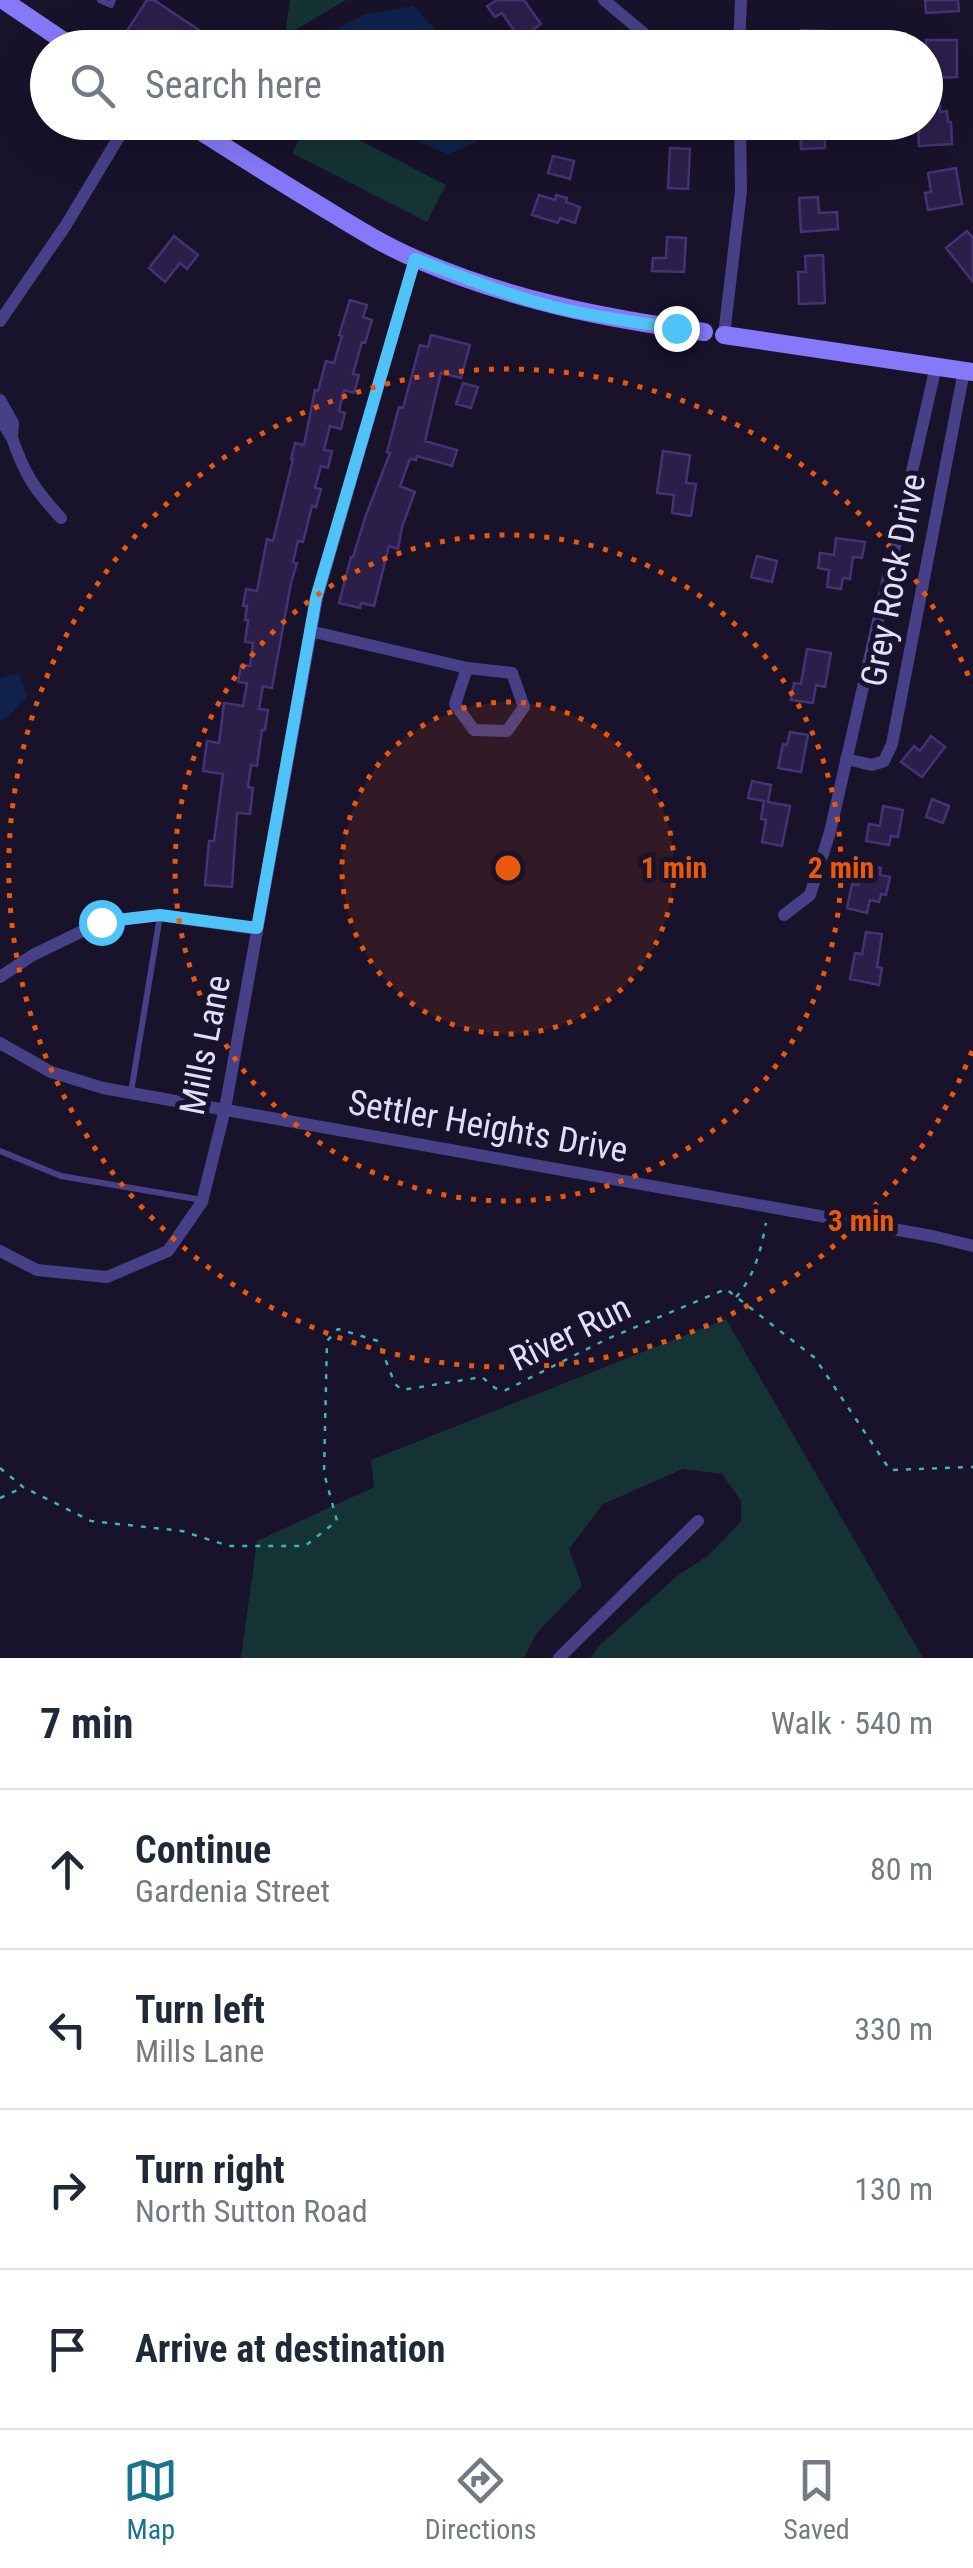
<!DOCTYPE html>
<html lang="en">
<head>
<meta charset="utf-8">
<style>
	:root { --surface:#fff; --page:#f2f2f3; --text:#1f2937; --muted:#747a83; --line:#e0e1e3; --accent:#19738c }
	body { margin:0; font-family:"Roboto Condensed",sans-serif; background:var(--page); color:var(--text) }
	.stop { position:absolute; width:30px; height:30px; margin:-22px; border:8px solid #4fc3f7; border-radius:50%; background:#fff }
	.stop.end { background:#4fc3f7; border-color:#fff; box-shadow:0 2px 10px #0008 }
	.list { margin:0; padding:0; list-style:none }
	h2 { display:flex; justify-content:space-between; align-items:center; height:130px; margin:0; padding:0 40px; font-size:42px }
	h2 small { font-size:32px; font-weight:400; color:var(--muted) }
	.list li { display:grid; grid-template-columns:65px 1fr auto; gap:30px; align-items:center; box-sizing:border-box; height:160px; padding:0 40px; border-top:2px solid var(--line) }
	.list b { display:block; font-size:38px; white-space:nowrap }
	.list p { margin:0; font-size:32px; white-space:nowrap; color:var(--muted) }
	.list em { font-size:32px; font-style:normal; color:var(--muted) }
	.icon { flex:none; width:55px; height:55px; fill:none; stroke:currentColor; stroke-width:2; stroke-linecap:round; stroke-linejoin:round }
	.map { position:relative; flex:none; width:973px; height:1658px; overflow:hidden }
	.search { position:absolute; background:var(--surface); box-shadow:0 10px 40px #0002; left:30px; right:30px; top:30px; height:110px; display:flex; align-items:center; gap:25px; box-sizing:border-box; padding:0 35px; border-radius:55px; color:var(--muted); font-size:38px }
	.sheet { height:770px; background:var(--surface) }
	nav { display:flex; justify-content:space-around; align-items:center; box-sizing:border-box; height:140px; border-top:2px solid var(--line); background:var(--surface); font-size:28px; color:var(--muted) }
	nav a { display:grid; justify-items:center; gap:5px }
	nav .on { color:var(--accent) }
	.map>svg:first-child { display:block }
	.green { fill:#153334 }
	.water { fill:#10224c }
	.building { fill:#2b1f4a; stroke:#443275; stroke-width:2.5 }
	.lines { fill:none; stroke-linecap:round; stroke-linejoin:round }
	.path { stroke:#37b7b8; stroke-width:2.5; stroke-dasharray:5 8; stroke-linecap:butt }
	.service { stroke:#474087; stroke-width:6 }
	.minor { stroke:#474087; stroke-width:12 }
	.secondary { stroke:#8579f9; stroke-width:18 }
	.route { stroke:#4fc3f7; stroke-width:12 }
	.ring { fill:none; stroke:#e8590c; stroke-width:5; stroke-dasharray:5 10 }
	.labels { text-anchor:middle; stroke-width:10; stroke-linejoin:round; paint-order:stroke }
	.street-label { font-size:35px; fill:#e3ddfd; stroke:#18122a }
	.centre { fill:#e8590c; stroke:#18122a; stroke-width:5 }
	.ring-label { font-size:30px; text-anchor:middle; font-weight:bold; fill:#e8590c; stroke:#18122a; stroke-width:10; stroke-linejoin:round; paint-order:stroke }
</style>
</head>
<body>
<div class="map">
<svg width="973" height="1658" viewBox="0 0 973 1658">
	<rect width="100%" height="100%" fill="#18122a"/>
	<path class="green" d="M290,0H346L285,36Z
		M308,123H326L446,185L427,222L292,153Z
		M726,1319L923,1658H590L601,1644L677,1576L709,1555L741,1521V1501L722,1474L683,1469L603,1504L569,1549L582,1586L536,1634L524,1658H241L257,1541L374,1487L371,1460Z"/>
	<path class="water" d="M413,6L452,47H309V43L366,14Z
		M375,123H486L476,142L448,154Z
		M19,673L27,697L9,716L0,721V678Z"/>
	<path class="building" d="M147,0H154L226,48H139L123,37Z
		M497,0H524L541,24L520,39L502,13L495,17L487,6Z
		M925,0H958L959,11L926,13Z
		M801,30L827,31V48L801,47Z
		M926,40H957V77L930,78L929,65H926Z
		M926,106H940V112L947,111L948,122H951L952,144L919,146L918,122H926Z
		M800,122H833L834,135L825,136V148L801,149Z
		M670,148L690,149L688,189L668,188Z
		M553,156L574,161L570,179L548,173Z
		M956,168L962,204L928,210L925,193L931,192L928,173Z
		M539,195L555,200L556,195L567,198L566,202L580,207L575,223L560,218L558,223L532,215Z
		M818,197L819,213L837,212L838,229L801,232L799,198Z
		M967,231L973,238V282L946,248Z
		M174,236L198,255L187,269L180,263L165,282L149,268Z
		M667,237L686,238L684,272L652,271L653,258H666Z
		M823,255L825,303L799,304L798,272H806L805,256Z
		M350,300L367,305L363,317L372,320L365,343L362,342L353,374L359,375L354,393L344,390L339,411L345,413L341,429L330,426L324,450L332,451L328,468L321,466L315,488L321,489L316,507L312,506L303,542L298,541L293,562L297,563L291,583L272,688L263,686L259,709L268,710L265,730H262L257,766L251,765L248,787L253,788L250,814L237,813L232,887L205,885L209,841H214L223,774L203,771L207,741L219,743L224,703L243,706L247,683L238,682L241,665L250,666L253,643L245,642L248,620H245L247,606H243L246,589L257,591L267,539L273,541L293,459H291L295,443L304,445L315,390L318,391L326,361L334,363L342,336L339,335Z
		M431,335L470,345L461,378L441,373L425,441L457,450L452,466L417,456L416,460L410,459L400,486L415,492L402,527L398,549L389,546L374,606L361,603L360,608L339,603L351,557H353L366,515L390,453L387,452L399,407L403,408L420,345L428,347Z
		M463,383L478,387L471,408L456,404Z
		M663,451L690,455L686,483L696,484L691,516L672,513L674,495L657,493Z
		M836,538L865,542L862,558L853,557L850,579L843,578L841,589L827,587L829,570L818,568L820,553L834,555Z
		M757,556L777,561L772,582L751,577Z
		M807,649L831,653L825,687L816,685L813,703L791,700L794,683L801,684Z
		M790,732L808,735L801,772L778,768L783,744L787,745Z
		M931,736L945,747L922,777L901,762L914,746L920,751Z
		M752,781L771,785L768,802L790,806L782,846L762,842L766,820L761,819L764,801L748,798Z
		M932,799L949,806L943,823L926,817Z
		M883,806L903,810L898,837L891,836L889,845L866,841L869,824L880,826Z
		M863,864L881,868L880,875L890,877L886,895L881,894L879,902L870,900L867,913L847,908L852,884L858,885Z
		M866,932L882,934L877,967L882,968L879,985L850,979L855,953L862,954Z"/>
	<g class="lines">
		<path class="path" d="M736,1297C755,1276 761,1249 766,1223
			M0,1468L23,1487L91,1521L182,1531L229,1546H305L337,1521L324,1473L327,1341L338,1329L378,1341L395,1384L402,1390L482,1377L495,1388L504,1391L607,1339L726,1289L815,1358L890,1470L973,1467
			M0,1498L22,1488"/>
		<path class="service" d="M100,0L111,5L113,0
			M131,1092L160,916
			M0,1151L61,1176L202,1200"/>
		<path class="minor" d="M604,0L647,36L687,46L739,42
			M739,48L741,0
			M0,321L66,225L128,122
			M724,335L741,191L740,122
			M0,400L13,423L12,438L0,419
			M12,438C25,475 34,489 61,518
			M310,631L467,668L455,704L474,730L507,731L524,707L512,673L467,668
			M846,759L872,765L884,761L892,744L964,371
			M784,915L810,895L830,832L936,366
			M0,977L33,955L101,922L160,915L257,929
			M0,1043L51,1072L103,1088L932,1236L973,1246
			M0,1251L37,1270L107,1277L168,1251L202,1202L225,1109L317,598L415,259
			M559,1658L698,1521"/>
		<path class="secondary" d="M3,0L74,48
			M186,122C231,151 276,179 322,207C353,226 383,245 416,259C511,300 602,318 704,332
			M724,335L973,372"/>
	</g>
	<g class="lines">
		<path class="route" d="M101,922L160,915L257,928L316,598L415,259C461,276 506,295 554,307C594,317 635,322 676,328"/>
	</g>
	<circle cx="508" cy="868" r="166" fill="#e8590c" fill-opacity=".12"/>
	<g class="ring">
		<circle cx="508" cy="868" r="166"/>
		<circle cx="508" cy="868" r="333"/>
		<path d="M972 1051A499 499 0 1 1 972 685"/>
	</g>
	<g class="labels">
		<g class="street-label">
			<text transform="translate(893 580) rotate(-79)" y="12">Grey Rock Drive</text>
			<text transform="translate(205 1045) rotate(-79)" y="12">Mills Lane</text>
			<text transform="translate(488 1126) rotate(10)" y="12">Settler Heights Drive</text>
			<text transform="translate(570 1333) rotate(-26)" y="12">River Run</text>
		</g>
	</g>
	<circle cx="508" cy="868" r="15" class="centre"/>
	<g class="ring-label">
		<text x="674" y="878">1 min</text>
		<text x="841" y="878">2 min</text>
		<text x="861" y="1231">3 min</text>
	</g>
</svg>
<div class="stop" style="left:101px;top:922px"></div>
<div class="stop end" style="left:676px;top:328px"></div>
<div class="search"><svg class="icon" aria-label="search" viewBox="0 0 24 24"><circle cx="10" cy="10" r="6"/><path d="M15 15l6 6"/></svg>Search here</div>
</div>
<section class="sheet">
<h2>7 min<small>Walk · 540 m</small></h2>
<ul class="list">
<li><svg class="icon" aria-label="ahead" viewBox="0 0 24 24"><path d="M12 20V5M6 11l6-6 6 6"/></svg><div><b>Continue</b><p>Gardenia Street</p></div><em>80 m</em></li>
<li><svg class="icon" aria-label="left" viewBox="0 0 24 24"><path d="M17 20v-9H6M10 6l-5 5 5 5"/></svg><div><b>Turn left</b><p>Mills Lane</p></div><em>330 m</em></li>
<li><svg class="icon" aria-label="right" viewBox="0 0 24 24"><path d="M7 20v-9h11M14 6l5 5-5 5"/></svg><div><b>Turn right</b><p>North Sutton Road</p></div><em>130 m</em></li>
<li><svg class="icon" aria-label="arrive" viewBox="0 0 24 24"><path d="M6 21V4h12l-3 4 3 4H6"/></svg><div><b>Arrive at destination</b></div></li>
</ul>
</section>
<nav>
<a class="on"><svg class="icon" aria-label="map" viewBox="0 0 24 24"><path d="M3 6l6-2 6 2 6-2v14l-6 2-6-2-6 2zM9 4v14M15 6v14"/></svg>Map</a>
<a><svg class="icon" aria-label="directions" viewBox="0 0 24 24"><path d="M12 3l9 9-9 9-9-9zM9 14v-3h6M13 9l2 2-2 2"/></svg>Directions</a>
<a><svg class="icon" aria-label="saved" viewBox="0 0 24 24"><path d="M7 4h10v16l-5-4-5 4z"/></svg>Saved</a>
</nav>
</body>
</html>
